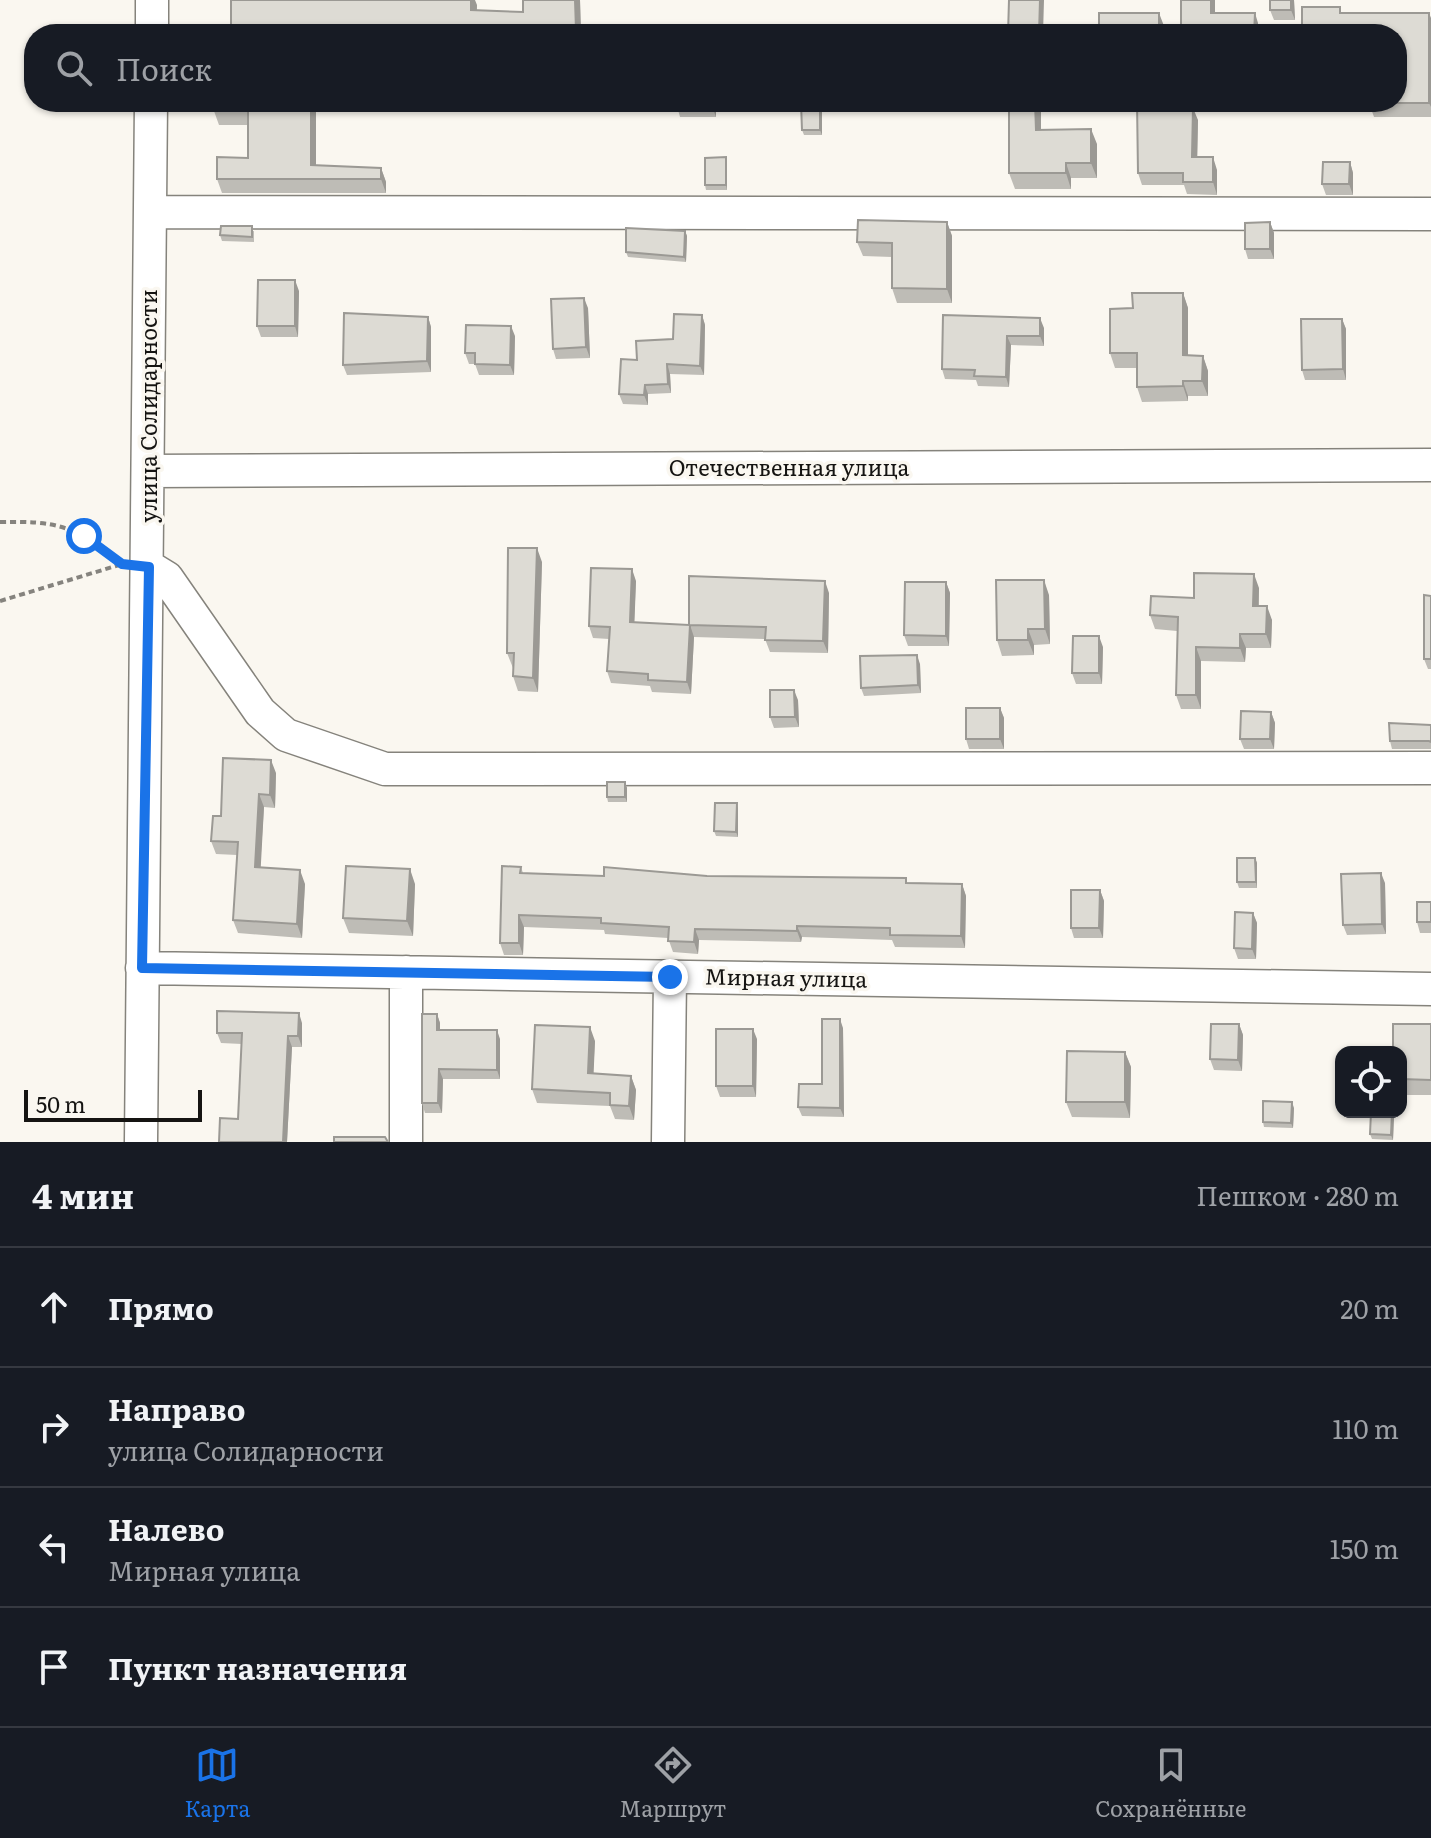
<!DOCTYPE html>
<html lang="ru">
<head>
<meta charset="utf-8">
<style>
	:root { --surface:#171b24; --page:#242831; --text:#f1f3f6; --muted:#9ea1a6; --line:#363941; --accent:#1a73e8 }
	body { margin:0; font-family:Literata,serif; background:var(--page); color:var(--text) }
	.controls { position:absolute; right:24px; bottom:24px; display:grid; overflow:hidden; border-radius:16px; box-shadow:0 2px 6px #0004 }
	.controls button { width:72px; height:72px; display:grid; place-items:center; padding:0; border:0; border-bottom:2px solid var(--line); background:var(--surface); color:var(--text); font:40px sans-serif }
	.scale { position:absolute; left:24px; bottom:20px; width:178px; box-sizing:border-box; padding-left:8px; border:4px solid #151412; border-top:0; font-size:22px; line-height:28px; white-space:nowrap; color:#151412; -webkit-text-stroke:6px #faf7f0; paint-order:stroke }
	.stop { position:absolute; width:24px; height:24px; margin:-18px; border:6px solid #1a73e8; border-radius:50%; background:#fff }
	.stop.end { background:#1a73e8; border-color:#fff; box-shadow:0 2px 8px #0008 }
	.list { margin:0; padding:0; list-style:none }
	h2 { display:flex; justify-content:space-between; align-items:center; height:104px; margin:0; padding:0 32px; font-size:34px }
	h2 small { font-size:26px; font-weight:400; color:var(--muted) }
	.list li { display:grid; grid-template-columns:52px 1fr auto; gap:24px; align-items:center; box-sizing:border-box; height:120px; padding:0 32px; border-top:2px solid var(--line) }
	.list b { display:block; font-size:30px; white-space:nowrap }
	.list p { margin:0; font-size:26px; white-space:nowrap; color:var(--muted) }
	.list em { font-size:26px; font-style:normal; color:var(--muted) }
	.icon { flex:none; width:44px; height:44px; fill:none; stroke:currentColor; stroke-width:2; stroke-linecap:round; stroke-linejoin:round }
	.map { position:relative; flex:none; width:1431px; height:1142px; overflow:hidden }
	.search { position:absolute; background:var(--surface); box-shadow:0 2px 6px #0004; left:24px; right:24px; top:24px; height:88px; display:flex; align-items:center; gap:20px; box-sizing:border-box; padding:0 28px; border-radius:32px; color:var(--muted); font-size:30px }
	.sheet { height:584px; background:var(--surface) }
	nav { display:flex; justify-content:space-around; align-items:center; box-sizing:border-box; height:112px; border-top:2px solid var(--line); background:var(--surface); font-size:22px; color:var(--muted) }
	nav a { display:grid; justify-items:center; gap:4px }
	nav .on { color:var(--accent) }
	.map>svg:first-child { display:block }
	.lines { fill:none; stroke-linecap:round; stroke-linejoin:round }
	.minor-casing { stroke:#85837c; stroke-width:35 }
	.path { stroke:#85837e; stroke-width:4; stroke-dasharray:6 4; stroke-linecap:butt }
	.minor { stroke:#fff; stroke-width:32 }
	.wall { fill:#bebcb6 }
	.shaded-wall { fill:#9b9994 }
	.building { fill:#dddbd4; stroke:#9b9994; stroke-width:2 }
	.route { stroke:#1a73e8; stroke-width:10 }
	.labels { text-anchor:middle; stroke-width:7; stroke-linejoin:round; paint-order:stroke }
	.street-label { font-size:22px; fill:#151412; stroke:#faf7f0 }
</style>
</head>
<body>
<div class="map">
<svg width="1431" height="1142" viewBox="0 0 1431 1142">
	<rect width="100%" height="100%" fill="#faf7f0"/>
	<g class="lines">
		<defs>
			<path id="minor" d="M152,34V0
				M150,212L1431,214
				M148,471L1431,465
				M149,567L167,578L260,712L286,735L385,769L1431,768
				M142,968L1431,989
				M141,1142L151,102
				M406,1142V972
				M668,1142L670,977"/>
		</defs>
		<use href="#minor" class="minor-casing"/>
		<path class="path" d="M0,522C56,521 74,525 118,561
			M0,601L119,565"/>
		<use href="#minor" class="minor"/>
	</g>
	<path class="wall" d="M523,0H580L581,34H231L477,5V10L523,12Z
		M1181,0H1215V13L1258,23V34H1182Z
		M1294,0L1295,20H1274L1270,10Z
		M1342,13L1431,18V117H1374L1369,103L1397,34Z
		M316,102V165L381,168L386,182V193H222L217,179L248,158V125H219L214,111Z
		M716,102V117H680L677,106Z
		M1009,102H1041V130L1097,144V178H1071V189H1015L1009,173Z
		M1137,102H1161V107L1198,120L1197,157L1217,170V195L1187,194L1184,185H1142L1138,173Z
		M822,108V135H804L802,130Z
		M726,157L727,163V190H706L705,185Z
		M1350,162L1353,173V195H1326L1322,184Z
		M947,222L952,236V303H897L892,288V257L863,256L857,242Z
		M1270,222L1274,233V259H1248L1245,249Z
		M254,231V242L222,241L220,235Z
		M685,231L687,236L686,262L628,257L626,252Z
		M299,291L298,337H261L257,326Z
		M1183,293L1188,308V356H1203L1208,371V396H1188V401L1142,402L1137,387V368H1115L1110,353L1133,308Z
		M588,308L590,358L556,359L553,349Z
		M702,315L705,325L704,375L670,374L671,393L648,394V405L623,404L619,394L637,360L673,339Z
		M943,315L1044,328V346L1011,345L1009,387L978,386L976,380L945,379L942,369Z
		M428,317L431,327V372L347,375L343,365Z
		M1342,319L1346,329V380H1305L1302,370Z
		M515,336L514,375H479L475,364H469L465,353Z
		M542,562L538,692L518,691L513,676V668L507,653Z
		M636,581L634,622L689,625L829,593L828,653L770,652L765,639L694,637L691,694L652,692L650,686L611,683L607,671L609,639L593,638L589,626Z
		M946,582L950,593L949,646H908L904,635Z
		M1259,588V606L1272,620L1271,648H1246L1245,662L1201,661V709H1181L1176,695L1177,631L1155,629L1150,615L1194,598Z
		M1049,595L1050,644L1034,645V655L1002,656L997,640Z
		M1431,596V669H1428L1424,659Z
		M1103,647L1102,684H1076L1072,673Z
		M920,664L921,693L864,696L861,688Z
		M798,700L799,727L774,728L770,717Z
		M1000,708L1004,718V749H969L966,739Z
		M1271,712L1275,723L1274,749H1244L1240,739Z
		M1431,725V749H1392L1390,741Z
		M276,773L275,808L264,807L260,868L305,884L302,938L238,933L233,920L237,855L216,854L211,841L221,816Z
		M625,782L627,788V802H608L607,797Z
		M738,808V837L716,836L714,831Z
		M1255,858L1257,863V888H1239L1237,882Z
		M521,867L523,873L604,876H707L962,884L966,896L965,948L895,947L892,940L802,937L801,942L699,940L698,954L673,952L668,938L605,934L604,930L524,927L523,955H504L500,943Z
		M1385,883L1386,934L1347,935L1343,925Z
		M415,884L413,936L349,933L343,918Z
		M1100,890L1104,901L1103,938H1074L1071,928Z
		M1431,902V933H1420L1417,922Z
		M1253,913L1257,923L1256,959H1238L1234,948Z
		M437,1014L440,1023V1030L500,1039V1079H443L442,1113H425L422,1103Z
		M302,1023V1047H292L287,1142H219L238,1119L242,1044L221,1043L217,1033Z
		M1239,1024L1243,1035L1242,1071L1214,1070L1210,1059Z
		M1431,1024V1095H1401V1052Z
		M843,1028L844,1117L802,1116L798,1107L822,1084Z
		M757,1039L756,1097H720L716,1086Z
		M595,1041L593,1073L631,1076L636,1090L634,1120L615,1119L610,1106L537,1103L532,1089Z
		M1125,1052L1131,1067L1130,1118L1072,1117L1066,1102Z
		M1294,1108L1293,1128L1264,1127L1263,1122Z
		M1393,1112L1394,1116L1393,1140L1372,1139L1370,1134Z"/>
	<path class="shaded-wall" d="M471,0H475L477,5L476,24L471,10Z
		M575,0H580L581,34H577L576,30Z
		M1040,0H1044L1043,34H1039Z
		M1211,0H1215V23L1211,13Z
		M1291,0H1294L1295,20L1291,10Z
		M1159,13L1164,26V34H1159Z
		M1255,13L1258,23V34H1254Z
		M1429,13L1431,18V107L1429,103Z
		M311,102H316V179L311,165Z
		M712,102H716V117L712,106Z
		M1035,102H1041V145L1036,130Z
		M1156,102H1161V120L1156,107Z
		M820,103L822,108V135L820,130Z
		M1193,108L1198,120L1197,170L1192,157Z
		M1091,129L1097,144V178L1091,163Z
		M726,157L727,163V190L726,185Z
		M1213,157L1217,170V195L1213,182Z
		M1350,162L1353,173V195L1349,184Z
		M1066,163L1071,178V189L1066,173Z
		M381,168L386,182V193L381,179Z
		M947,222L952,236V303L947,289Z
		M1270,222L1274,233V259L1270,249Z
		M685,231L687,236L686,262L684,257Z
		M295,280L299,291L298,337L295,326Z
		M1183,293L1188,308V370L1183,355Z
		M584,298L588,308L590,358L586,347Z
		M702,315L705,325L704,375L700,366Z
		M428,317L431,327V372L427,361Z
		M1040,318L1044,328V346L1040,336Z
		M1342,319L1346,329V380L1343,369Z
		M511,326L515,336L514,375L510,365Z
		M1007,336L1011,345L1009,387L1006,377Z
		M1203,356L1208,371V396L1202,381Z
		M667,364L670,374L671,393L668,384Z
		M1183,381L1188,396V401L1183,386Z
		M645,385L648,394V405L644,395Z
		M537,548L542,562L538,692L533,678Z
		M632,569L636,581L634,634L630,622Z
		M1254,574L1259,588L1258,620L1253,606Z
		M1044,580L1049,595L1050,644L1045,629Z
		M825,581L829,593L828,653L823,641Z
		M946,582L950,593L949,646L946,636Z
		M1267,606L1272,620L1271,648L1266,634Z
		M690,625L694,637L691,694L687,682Z
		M1028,629L1034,645V655L1028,640Z
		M1240,634L1246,648L1245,662L1240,648Z
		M1099,636L1103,647L1102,684L1099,673Z
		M1196,647L1201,661V709L1196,695Z
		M917,655L920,664L921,693L918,685Z
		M794,690L798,700L799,727L795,717Z
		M1000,708L1004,718V749L1000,739Z
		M1271,712L1275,723L1274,749L1270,739Z
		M271,760L276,773L275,808L270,795Z
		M625,782L627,788V802L625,797Z
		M259,794L264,807L260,881L255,867Z
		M737,803L738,808V837L736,832Z
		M1255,858L1257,863V888L1256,882Z
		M410,869L415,884L413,936L407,921Z
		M300,870L305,884L302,938L297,924Z
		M1381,873L1385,883L1386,934L1382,924Z
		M962,884L966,896L965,948L961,936Z
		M1100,890L1104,901L1103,938L1099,928Z
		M1253,913L1257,923L1256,959L1252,949Z
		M519,915L524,927L523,955L519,943Z
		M797,926L802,937L801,942L797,931Z
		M695,929L699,940L698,954L694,942Z
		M299,1013L302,1023V1047L298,1036Z
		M437,1014L440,1023V1039L437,1030Z
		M840,1019L843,1028L844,1117L840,1108Z
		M1239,1024L1243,1035L1242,1071L1238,1060Z
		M590,1027L595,1041L593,1087L588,1073Z
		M753,1029L757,1039L756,1097L753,1086Z
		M497,1030L500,1039V1079L497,1070Z
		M288,1036L292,1047L287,1142H283Z
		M1125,1052L1131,1067L1130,1118L1125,1102Z
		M439,1069L443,1079L442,1113L438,1103Z
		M631,1076L636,1090L634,1120L629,1106Z
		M1292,1102L1294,1108L1293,1128L1291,1123Z
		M1393,1112L1394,1116L1393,1140L1391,1135Z"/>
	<path class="building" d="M231,0H471V10L523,12V0H575L576,30H489V34H325V29H277V34H231Z
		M1009,0H1040L1039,34H1008Z
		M1181,0H1211V13H1255L1254,34H1213V32H1181Z
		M1270,0H1291V10H1270Z
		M1302,7H1340V13H1429V103H1369V102H1397V34H1302Z
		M1099,13H1159V34H1099Z
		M751,27H795V34H752Z
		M214,102H311V165L381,168V179H217V157L248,158V111H214Z
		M677,102H712V106H677Z
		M1009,102H1035L1036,130L1091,129V163H1066V173H1009Z
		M1137,102H1156V107L1193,108L1192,157H1213V182H1183V173H1138Z
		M801,103H820V130H802Z
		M726,157V185H705V158Z
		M1323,162H1350L1349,184H1322Z
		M858,220L947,222V289L892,288V243L857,242Z
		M1270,222V249H1245V223Z
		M221,226H252V237L220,235Z
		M626,228L685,231L684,257L626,252Z
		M258,280H295V326H257Z
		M1132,293H1183V355L1203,356L1202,381H1183V386L1137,387V353H1110V309L1133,308Z
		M584,298L586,347L553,349L551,299Z
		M344,313L428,317L427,361L343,365Z
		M674,314L702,315L700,366L667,364L668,384L645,385L644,395L619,394L621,359L637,360L636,341L673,339Z
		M943,315L1040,318V336H1007L1006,377L974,376L975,370L942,369Z
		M1301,319H1342L1343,369L1302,370Z
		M466,325L511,326L510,365L475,364V353H465Z
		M508,548H537L533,678L513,676L514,653H507Z
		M591,568L632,569L630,622L689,625V576L825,581L823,641L765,640L766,627L690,625L687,682L648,680V674L607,671L610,627L589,626Z
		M1194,573L1254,574L1253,606H1267L1266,634H1240V648L1196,647V695H1176L1178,617L1150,615L1151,596L1194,598Z
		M996,580H1044L1045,629H1028V640H997Z
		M905,582H946V636L904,635Z
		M1424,595L1431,596V659H1424Z
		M1073,636H1099V673H1072Z
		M917,655L918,685L861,688L860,656Z
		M770,690H794L795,717H770Z
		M966,708H1000V739H966Z
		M1241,711L1271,712L1270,739H1240Z
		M1389,723L1431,725V742L1429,741H1390Z
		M223,758L271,760L270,795L259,794L255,867L300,870L297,924L233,920L238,842L211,841L213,816H221Z
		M607,782H625V797H607Z
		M715,803H737L736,832L714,831Z
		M1237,858H1255L1256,882H1237Z
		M346,866L410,869L407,921L343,918Z
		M502,866L521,867L520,873L604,876V867L707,876L906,878V883L962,884L961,936L890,935V928L797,926V931L695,929L694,942L668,941L669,927L601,923V918L519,915V943H500Z
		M1381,873L1382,924L1343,925L1341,874Z
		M1071,890H1100L1099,928H1071Z
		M1417,902H1431V922H1417Z
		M1235,912L1253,913L1252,949L1234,948Z
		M217,1011L299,1013L298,1036H288L283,1142H219L220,1118L238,1119L242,1033H217Z
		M422,1014H437V1030H497V1070L439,1069L438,1103H422Z
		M822,1019H840V1108L798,1107L799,1084H822Z
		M1211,1024H1239L1238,1060L1210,1059Z
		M1393,1024H1431V1080L1401,1079V1052H1393Z
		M535,1025L590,1027L588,1073L631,1076L629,1106L610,1105V1093L532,1089Z
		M716,1029H753V1086H716Z
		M1067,1051L1125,1052V1102H1066Z
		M1263,1101L1292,1102L1291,1123L1263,1122Z
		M1371,1112H1392L1391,1135L1370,1134Z
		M334,1137H385L388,1142H334Z"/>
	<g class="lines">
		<path class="route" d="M84,536L122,564L149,567L142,968L670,977"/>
	</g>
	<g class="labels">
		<g class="street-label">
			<text transform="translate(149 406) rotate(-90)" y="8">улица Солидарности</text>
			<text x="789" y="476">Отечественная улица</text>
			<text transform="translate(786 978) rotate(1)" y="8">Мирная улица</text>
		</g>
	</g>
</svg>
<div class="controls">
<button><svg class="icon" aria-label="locate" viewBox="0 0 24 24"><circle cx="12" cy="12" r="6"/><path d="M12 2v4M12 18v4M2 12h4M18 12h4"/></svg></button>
</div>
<div class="scale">50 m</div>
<div class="stop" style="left:84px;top:536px"></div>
<div class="stop end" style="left:670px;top:977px"></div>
<div class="search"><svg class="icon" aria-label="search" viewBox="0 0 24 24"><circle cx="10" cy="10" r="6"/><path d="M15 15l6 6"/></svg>Поиск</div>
</div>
<section class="sheet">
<h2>4 мин<small>Пешком · 280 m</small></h2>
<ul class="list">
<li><svg class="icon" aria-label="ahead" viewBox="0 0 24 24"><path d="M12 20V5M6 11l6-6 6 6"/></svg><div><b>Прямо</b></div><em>20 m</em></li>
<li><svg class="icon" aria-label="right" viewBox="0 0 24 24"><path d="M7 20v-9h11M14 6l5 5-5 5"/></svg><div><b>Направо</b><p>улица Солидарности</p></div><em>110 m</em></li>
<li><svg class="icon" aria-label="left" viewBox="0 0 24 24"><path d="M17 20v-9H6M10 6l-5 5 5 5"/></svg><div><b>Налево</b><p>Мирная улица</p></div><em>150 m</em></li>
<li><svg class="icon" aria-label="arrive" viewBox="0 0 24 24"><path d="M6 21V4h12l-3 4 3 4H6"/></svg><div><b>Пункт назначения</b></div></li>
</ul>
</section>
<nav>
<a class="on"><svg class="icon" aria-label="map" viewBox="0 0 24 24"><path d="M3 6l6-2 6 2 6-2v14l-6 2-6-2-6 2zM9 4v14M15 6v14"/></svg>Карта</a>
<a><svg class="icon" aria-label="directions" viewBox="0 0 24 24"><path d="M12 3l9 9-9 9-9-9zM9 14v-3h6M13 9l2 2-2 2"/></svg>Маршрут</a>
<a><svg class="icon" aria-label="saved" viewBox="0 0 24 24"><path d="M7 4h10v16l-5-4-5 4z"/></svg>Сохранённые</a>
</nav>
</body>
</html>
